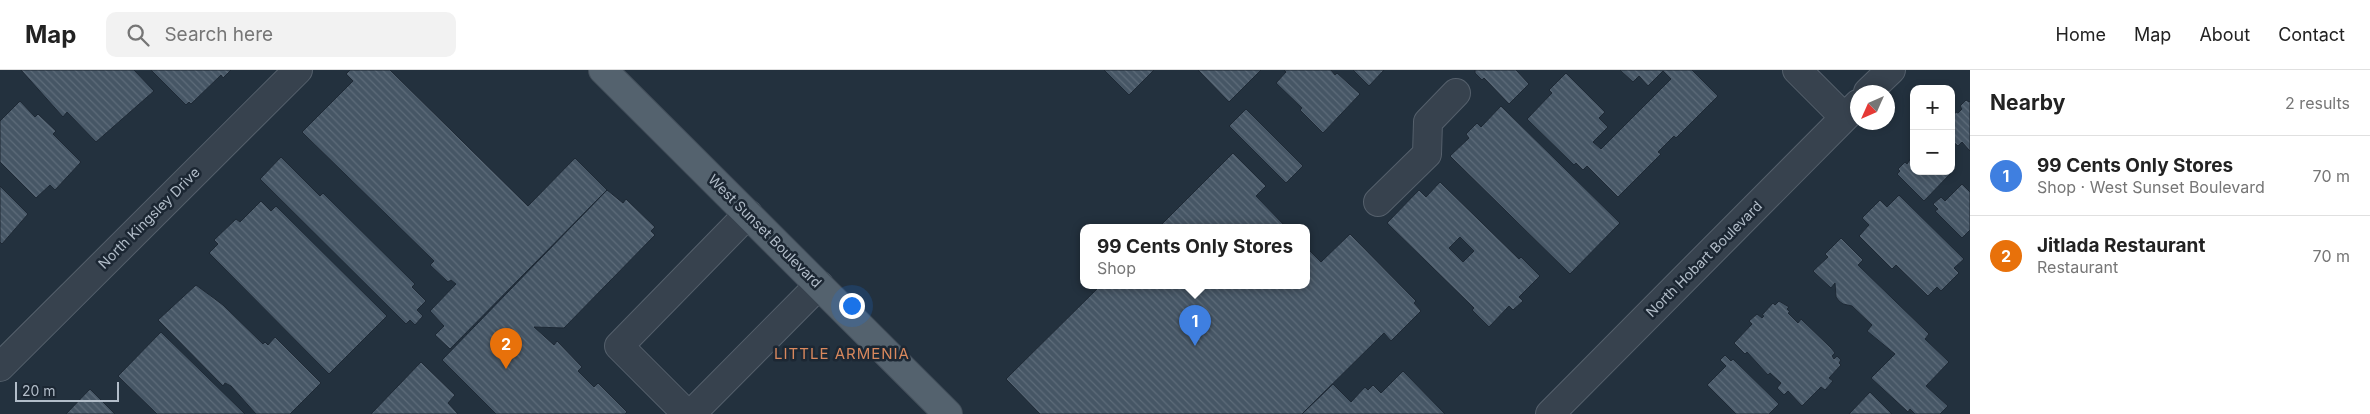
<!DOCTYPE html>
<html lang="en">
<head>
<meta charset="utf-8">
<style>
	:root { --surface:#fff; --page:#f2f2f2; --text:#222; --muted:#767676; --line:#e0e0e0; --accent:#4e6885 }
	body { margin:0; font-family:Inter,sans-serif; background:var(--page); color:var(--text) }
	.controls { position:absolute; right:15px; top:15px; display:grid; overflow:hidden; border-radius:10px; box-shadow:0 2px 8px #0003 }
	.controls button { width:45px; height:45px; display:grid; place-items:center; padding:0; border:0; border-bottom:1px solid var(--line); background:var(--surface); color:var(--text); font:25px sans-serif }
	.compass { position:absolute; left:1850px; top:15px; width:45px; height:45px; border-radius:50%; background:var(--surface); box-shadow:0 2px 8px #0003; rotate:225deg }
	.scale { position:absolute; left:15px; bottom:12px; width:104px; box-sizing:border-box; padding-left:5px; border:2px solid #b2bdc9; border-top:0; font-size:14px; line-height:18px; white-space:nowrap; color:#b2bdc9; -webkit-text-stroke:4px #1c2733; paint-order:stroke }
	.you { position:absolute; left:851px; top:235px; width:18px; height:18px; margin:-12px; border:4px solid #fff; border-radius:50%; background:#1a73e8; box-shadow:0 0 0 8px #1a73e833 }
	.badge { display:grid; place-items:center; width:32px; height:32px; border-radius:50%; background:var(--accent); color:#fff; font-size:16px; font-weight:700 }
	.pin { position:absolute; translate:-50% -41px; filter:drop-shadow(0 1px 2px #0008) }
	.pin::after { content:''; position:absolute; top:26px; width:18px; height:15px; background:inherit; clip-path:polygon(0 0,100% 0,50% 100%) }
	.popup { position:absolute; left:1080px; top:154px; width:230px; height:65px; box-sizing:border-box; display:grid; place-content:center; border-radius:10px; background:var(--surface); filter:drop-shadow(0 1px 4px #0005); font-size:16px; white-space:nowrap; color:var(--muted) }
	.popup b { font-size:19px; color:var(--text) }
	.popup::after { content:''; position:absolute; left:50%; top:100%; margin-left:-10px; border:10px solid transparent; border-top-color:var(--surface) }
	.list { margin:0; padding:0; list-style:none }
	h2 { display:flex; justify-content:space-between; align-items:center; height:65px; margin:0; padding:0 20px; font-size:21px }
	h2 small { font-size:16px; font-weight:400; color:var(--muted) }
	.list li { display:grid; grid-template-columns:32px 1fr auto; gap:15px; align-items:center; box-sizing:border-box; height:80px; padding:0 20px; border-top:1px solid var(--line) }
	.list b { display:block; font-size:19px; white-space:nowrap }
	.list p { margin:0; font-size:16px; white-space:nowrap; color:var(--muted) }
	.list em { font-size:16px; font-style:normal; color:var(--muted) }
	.icon { flex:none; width:28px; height:28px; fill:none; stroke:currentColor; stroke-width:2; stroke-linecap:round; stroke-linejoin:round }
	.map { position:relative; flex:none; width:1970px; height:344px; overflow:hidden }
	header { display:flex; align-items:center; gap:30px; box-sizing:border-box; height:70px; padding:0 25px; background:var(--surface); border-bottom:1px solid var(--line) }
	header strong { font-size:24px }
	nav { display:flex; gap:28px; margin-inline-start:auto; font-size:18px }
	.search { width:350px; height:45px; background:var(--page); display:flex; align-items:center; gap:12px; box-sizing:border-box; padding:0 18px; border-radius:10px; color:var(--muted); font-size:19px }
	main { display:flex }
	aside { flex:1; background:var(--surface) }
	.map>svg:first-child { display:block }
	.building { fill:url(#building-back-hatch); stroke:#1e2935; fill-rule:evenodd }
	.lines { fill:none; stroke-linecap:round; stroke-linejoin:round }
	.minor-casing { stroke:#55606c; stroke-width:30 }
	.major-casing { stroke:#434e5a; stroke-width:30 }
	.minor { stroke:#37424e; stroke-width:28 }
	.major { stroke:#54626e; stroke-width:28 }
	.labels { text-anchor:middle; stroke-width:5; stroke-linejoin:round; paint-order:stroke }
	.street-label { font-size:14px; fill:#b2bdc9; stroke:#1c2733 }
	.neighbourhood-label { font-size:15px; letter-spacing:1px; fill:#d9885d; stroke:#1c2733 }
</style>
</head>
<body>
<header>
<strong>Map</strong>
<div class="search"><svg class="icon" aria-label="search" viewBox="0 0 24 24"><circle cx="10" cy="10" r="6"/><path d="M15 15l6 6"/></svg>Search here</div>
<nav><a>Home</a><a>Map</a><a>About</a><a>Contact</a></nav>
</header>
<main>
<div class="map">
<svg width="1970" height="344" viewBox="0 0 1970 344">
	<defs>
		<pattern id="building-back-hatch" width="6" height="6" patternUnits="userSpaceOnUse" patternTransform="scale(1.25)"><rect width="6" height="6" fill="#465665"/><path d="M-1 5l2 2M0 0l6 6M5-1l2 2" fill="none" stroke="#5e6c7a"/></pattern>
	</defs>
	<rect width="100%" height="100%" fill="#23313e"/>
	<path class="building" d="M21,0H134L154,21L96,72L67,42L63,47Z
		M151,0H231L223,8L221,5L191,34L189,32L186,35Z
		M350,0H390L528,136L575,88L607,120L450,279L435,265L444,256L430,241L456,214L451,210L448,212L430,195L434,191L302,62L353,11L346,4Z
		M1104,0H1154L1129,25Z
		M1198,0H1261L1229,32Z
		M1284,0H1331L1335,5L1337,3L1360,24L1323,63L1300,40L1302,38L1276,13L1286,2Z
		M1353,0H1384L1369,16Z
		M1475,0H1516L1529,14L1509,34L1484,8L1482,10L1475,3Z
		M1620,0H1692L1718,26L1676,68L1674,66L1658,82L1661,84L1618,127L1587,96L1583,100L1576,93L1574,95L1527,49L1552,23L1549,20L1566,3L1605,42L1599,48L1608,57L1593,72L1601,79L1671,9L1663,1L1648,16L1639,6L1633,12Z
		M1966,30L1969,32L1970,31V81L1962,72L1958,76L1951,70L1955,66L1951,63V49L1956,42L1958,43L1962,39L1960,36Z
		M20,31L35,47L38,44L56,61L53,64L81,92L55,120L50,115L36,128L0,92V51Z
		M1501,36L1620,153L1570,204L1450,86L1469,68L1466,64L1477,53L1481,57Z
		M1246,39L1303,96L1286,113L1229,56Z
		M1233,83L1266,116L1256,126L1286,157H1159Z
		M1913,85L1914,101H1947L1950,104L1924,131L1897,104L1900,101L1898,99L1905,92L1907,94Z
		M281,87L320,126L323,123L415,214L412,217L426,231L417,240L423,246L415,255L410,250L406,254L260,109Z
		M1440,112L1519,189L1521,187L1540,206L1519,227L1523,231L1513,240L1509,236L1489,257L1472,240L1474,238L1387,153L1419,120L1426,127ZM1460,167L1474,181L1463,192L1449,178Z
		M1962,114L1970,122V160L1962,168L1935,141L1938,139L1933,134L1941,127L1945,131Z
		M0,116L28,144L2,174L0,172Z
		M607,120L623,133L626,129L655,157L651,161L655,165L564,258L534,257L554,275L557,271L582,297L578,301L594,317L598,313L627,342L625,344H496L442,290Z
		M1899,125L1964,189L1954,198L1959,203L1941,221L1937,217L1928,226L1896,195L1892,199L1859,166L1869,155L1862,148L1880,130L1887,137Z
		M261,131L271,141L276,136L387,246L329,304L209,183L218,174L214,170L236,149L240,152Z
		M1350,164L1416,231L1414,233L1421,241L1391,271L1384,263L1302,344H1040L1006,309L1101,215H1306V177L1321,192Z
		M1841,168L1863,190L1858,195L1929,264L1925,269L1949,292L1926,316L1948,336L1940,344H1915L1910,339L1908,342L1871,308L1895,284L1867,261L1872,255L1852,236L1843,234L1839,231L1836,227L1835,213L1831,218L1813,201L1828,187L1825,184Z
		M196,215L223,235L263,274L265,272L268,275L275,267L321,313L290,344H256L231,316L225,313L223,316L158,250Z
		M1779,231L1789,237L1787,239L1790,242L1788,243L1798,253L1801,249L1831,278L1835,283L1832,286L1834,289L1837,286L1841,290L1839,293L1841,295L1829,308L1833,311L1825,320L1821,317L1802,336L1788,321L1784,325L1777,318L1781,313L1770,303L1768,305L1747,282L1745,284L1734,273L1752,254L1749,251L1757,244L1762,248L1764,246L1762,245L1773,233L1775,235Z
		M161,262L245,344H157L118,306Z
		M1725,285L1731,291L1733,289L1779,334L1769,344H1736L1707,315L1726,296L1720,290Z
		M421,292L455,325L448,333L458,344H371Z
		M1403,301L1445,344H1302L1333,314L1351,332L1365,317L1368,320L1373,315L1381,323Z
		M90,319L115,344H66Z
		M1870,322L1892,344H1849Z"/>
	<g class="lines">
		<defs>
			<path id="minor" d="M1797,0L1844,47
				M1868,22L1891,0
				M1378,132L1427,84L1428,52L1456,23
				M0,297L298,0
				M687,344L619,276L748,144
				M691,344L819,215
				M1550,344L1858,34"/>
			<path id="major" d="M603,0L948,344"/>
		</defs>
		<use href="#minor" class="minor-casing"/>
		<use href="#major" class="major-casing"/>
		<use href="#minor" class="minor"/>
		<use href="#major" class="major"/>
	</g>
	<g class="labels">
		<g class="street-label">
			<text transform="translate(149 148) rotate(-45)" y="5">North Kingsley Drive</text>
			<text transform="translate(765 161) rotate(45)" y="5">West Sunset Boulevard</text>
			<text transform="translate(1704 189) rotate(-45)" y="5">North Hobart Boulevard</text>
		</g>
		<g class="neighbourhood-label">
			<text x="842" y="289">LITTLE ARMENIA</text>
		</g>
	</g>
</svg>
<div class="controls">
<button>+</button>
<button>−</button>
</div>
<svg class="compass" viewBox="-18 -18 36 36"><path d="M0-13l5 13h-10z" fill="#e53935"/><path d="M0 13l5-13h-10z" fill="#767676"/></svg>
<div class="scale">20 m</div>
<div class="you"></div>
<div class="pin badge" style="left:1195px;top:276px;background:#3f7fe0">1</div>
<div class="popup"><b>99 Cents Only Stores</b>Shop</div>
<div class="pin badge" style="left:506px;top:299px;background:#e8710a">2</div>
</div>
<aside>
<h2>Nearby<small>2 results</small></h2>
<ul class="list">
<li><span class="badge" style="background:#3f7fe0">1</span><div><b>99 Cents Only Stores</b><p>Shop · West Sunset Boulevard</p></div><em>70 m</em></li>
<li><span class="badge" style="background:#e8710a">2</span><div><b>Jitlada Restaurant</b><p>Restaurant</p></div><em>70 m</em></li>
</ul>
</aside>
</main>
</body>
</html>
